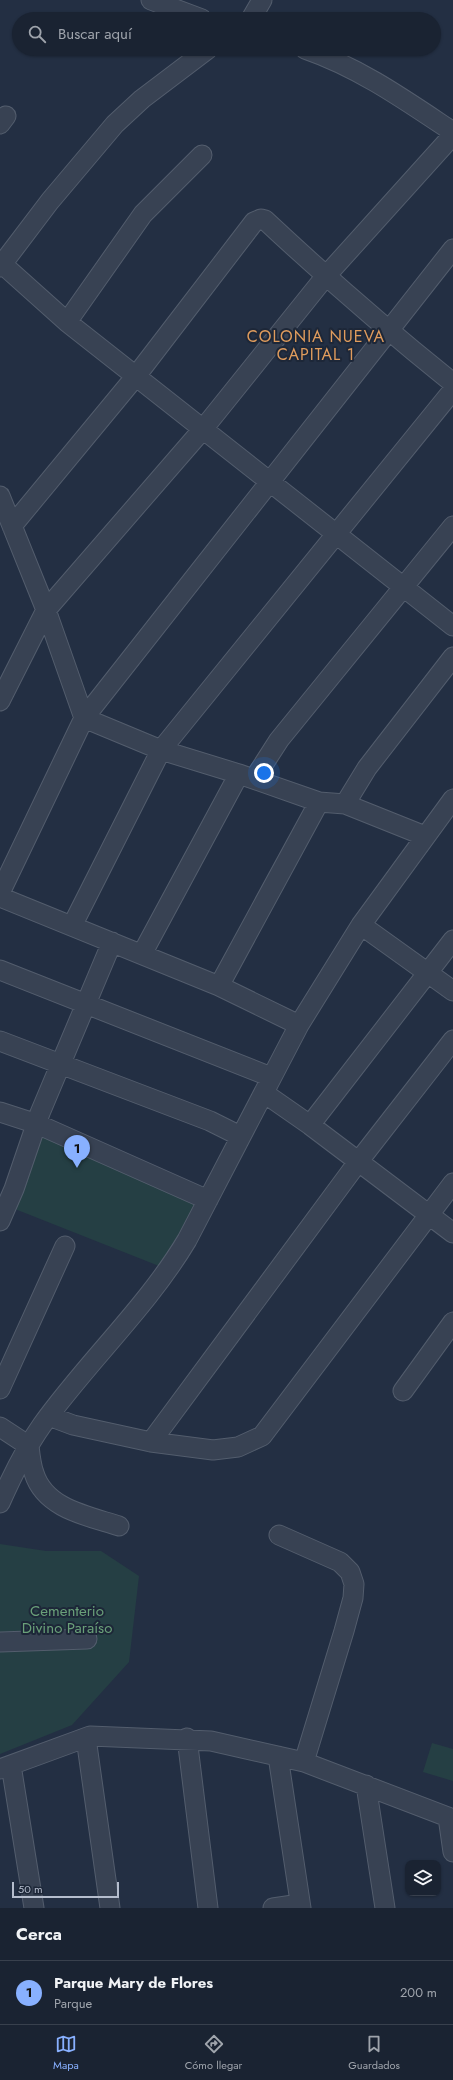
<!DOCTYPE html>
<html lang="es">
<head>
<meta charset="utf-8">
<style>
	:root { --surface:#1a2332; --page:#232b3a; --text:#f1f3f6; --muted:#9fa4ac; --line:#38404d; --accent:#88b0ff }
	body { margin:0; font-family:Jost,sans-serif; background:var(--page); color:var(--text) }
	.controls { position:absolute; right:12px; bottom:12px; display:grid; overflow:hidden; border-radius:8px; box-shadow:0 1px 3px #0004 }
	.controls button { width:36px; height:36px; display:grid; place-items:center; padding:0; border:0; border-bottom:1px solid var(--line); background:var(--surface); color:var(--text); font:20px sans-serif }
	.scale { position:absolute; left:12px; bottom:10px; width:107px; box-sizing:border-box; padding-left:4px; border:2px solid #b5bdcd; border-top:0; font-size:11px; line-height:14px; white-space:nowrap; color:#b5bdcd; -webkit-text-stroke:3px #1d2738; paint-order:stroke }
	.you { position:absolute; left:264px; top:773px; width:14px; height:14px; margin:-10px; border:3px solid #fff; border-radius:50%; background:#1a73e8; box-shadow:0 0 0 6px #1a73e833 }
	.badge { display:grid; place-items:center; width:26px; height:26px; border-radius:50%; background:var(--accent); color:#111; font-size:13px; font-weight:700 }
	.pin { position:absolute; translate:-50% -33px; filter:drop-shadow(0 1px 2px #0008) }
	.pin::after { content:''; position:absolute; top:21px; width:14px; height:12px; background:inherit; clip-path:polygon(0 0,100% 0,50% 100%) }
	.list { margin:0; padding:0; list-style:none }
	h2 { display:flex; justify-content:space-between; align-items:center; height:52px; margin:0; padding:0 16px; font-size:17px }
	h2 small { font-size:13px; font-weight:400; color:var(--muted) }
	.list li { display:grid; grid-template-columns:26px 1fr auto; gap:12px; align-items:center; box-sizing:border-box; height:64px; padding:0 16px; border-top:1px solid var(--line) }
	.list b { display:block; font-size:15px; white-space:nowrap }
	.list p { margin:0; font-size:13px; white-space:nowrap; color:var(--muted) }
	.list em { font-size:13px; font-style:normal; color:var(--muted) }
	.icon { flex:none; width:22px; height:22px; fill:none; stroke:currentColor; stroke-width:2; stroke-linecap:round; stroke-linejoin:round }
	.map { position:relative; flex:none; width:453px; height:1908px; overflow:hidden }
	.search { position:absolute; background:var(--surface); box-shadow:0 1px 3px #0004; left:12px; right:12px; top:12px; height:44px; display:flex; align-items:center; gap:10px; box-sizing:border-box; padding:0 14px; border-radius:22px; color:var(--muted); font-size:15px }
	.sheet { height:116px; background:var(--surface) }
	nav { display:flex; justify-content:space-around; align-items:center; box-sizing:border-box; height:56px; border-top:1px solid var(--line); background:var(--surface); font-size:11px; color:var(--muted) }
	nav a { display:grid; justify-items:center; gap:2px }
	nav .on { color:var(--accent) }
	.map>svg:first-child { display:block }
	.green { fill:#253f44 }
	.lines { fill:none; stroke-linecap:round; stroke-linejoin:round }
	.minor-casing { stroke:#535d6d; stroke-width:21 }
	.minor { stroke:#384253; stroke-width:19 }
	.labels { text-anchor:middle; stroke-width:4; stroke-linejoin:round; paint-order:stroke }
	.park-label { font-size:15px; fill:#6aa079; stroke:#1d2738 }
	.neighbourhood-label { font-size:16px; letter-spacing:1px; fill:#e09c5d; stroke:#1d2738 }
</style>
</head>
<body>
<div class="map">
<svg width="453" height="1908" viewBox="0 0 453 1908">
	<rect width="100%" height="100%" fill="#232f43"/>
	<path class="green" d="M43,1135L202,1200L159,1266L15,1209Z
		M0,1544L46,1551H101L139,1576L129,1662L72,1725L0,1754Z
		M432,1743L453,1749V1781L423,1772Z"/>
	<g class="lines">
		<defs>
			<path id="minor" d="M151,0L202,19
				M251,19L262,0
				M305,49C360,68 405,100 453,132
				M0,124L6,116
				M0,262L67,322L453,626
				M0,267L50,201L115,124L142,99L208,49
				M67,322L143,214L202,155
				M0,496L46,610L84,718L161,750L239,774L319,802L345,804L425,836
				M12,526L136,376L254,222L261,219L265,220C326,277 388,331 453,383
				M0,701L46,610L203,429L325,277L453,135
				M254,779L279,740L453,526
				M345,804L367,768L453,657
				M0,893L84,718L453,249
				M0,897L219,986L299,1025
				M361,925L453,991
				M72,926L161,750L453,390
				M142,954L239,774
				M0,970L271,1077
				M219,986L319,802
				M0,1041L210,1121L240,1136
				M264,1093L310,1125L453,1233
				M0,1112L37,1124L208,1200
				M310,1125L453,940
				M0,1221L14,1189L40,1113L112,942
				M0,1389L65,1246
				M403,1391L453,1322
				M49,1416L73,1425L151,1442L213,1450L238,1447L262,1436L453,1183
				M0,1427L29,1446C30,1455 31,1465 34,1473C45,1509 88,1516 119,1526
				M151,1442L358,1162L453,1040
				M0,1503C12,1476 25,1449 42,1425C88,1361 147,1307 187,1240L299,1025L361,925L453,799
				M279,1535L340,1562L350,1572L354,1584L353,1598L344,1631L304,1762
				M0,1642L87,1639
				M86,1738L110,1908
				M187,1738L208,1908
				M278,1756L301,1908
				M11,1765L34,1908
				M0,1769L90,1736L211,1741L304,1762L453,1819
				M366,1785L385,1908
				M448,1817L453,1852
				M273,1908L300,1904"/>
		</defs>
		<use href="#minor" class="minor-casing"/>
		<use href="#minor" class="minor"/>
	</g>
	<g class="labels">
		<g class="park-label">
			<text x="67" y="1616">Cementerio<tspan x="67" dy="17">Divino Paraíso</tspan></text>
		</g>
		<g class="neighbourhood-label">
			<text x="316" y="342">COLONIA NUEVA<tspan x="316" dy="18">CAPITAL 1</tspan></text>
		</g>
	</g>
</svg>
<div class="controls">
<button><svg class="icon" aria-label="layers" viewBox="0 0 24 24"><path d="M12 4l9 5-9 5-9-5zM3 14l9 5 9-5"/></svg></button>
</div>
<div class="scale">50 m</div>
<div class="you"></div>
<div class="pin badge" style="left:77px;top:1168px">1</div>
<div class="search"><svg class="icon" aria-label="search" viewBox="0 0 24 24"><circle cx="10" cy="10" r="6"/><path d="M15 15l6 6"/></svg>Buscar aquí</div>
</div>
<section class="sheet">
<h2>Cerca<small></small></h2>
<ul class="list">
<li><span class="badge">1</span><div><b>Parque Mary de Flores</b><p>Parque</p></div><em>200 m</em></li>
</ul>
</section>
<nav>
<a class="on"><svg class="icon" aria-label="map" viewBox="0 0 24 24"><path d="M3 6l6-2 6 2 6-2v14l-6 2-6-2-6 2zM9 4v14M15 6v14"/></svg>Mapa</a>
<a><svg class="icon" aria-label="directions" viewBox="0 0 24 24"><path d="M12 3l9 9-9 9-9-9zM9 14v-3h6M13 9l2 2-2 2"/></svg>Cómo llegar</a>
<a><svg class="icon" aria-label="saved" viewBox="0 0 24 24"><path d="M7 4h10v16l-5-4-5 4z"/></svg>Guardados</a>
</nav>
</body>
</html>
